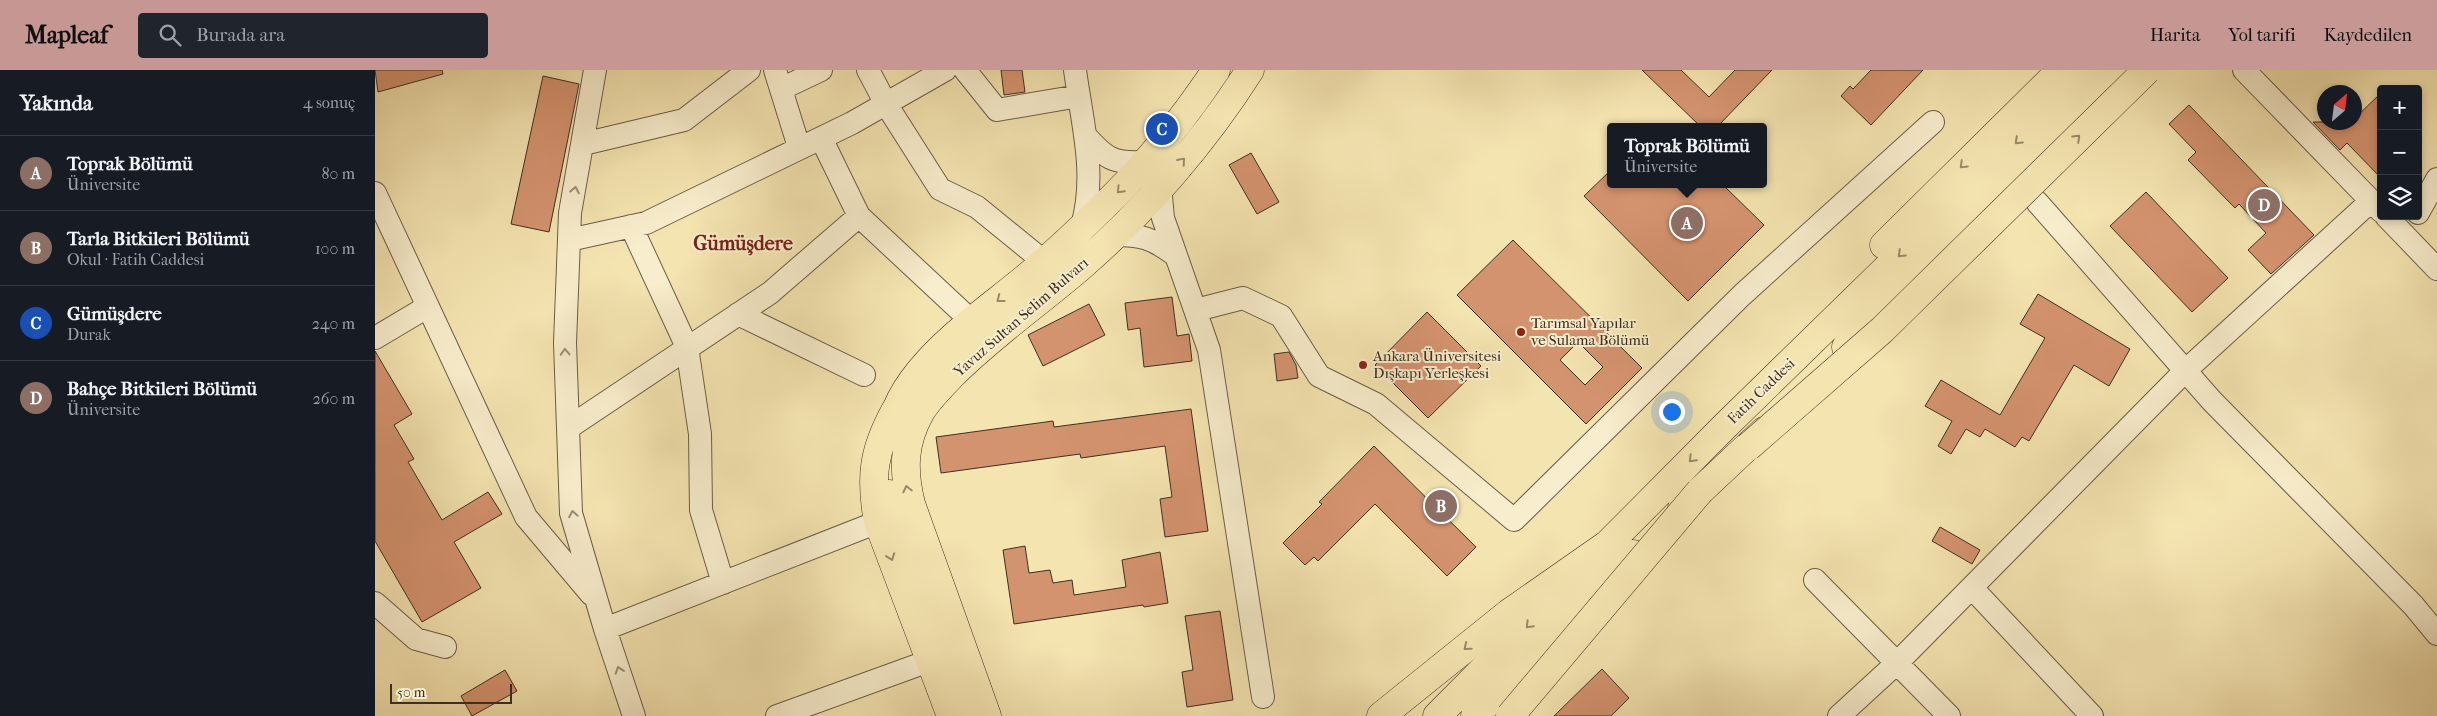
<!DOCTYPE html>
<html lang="tr">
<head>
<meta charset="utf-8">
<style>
	:root { --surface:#171b24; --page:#20242c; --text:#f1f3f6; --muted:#9ea1a6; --line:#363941; --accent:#c59692 }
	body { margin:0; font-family:"IM FELL French Canon",serif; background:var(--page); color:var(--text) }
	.controls { position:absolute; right:15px; top:15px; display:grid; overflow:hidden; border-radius:5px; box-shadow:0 2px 8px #0003 }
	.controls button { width:45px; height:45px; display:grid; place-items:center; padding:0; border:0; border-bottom:1px solid var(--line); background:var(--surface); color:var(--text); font:25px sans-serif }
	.compass { position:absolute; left:1942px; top:15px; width:45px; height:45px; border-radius:50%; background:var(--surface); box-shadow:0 2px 8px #0003; rotate:28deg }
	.scale { position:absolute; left:15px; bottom:12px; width:122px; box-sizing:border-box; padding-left:5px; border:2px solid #3d3022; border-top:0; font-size:14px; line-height:18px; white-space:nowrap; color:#3d3022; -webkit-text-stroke:4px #f8edcc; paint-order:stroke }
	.you { position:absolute; left:1296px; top:341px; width:18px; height:18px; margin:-12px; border:4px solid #fff; border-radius:50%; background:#1a73e8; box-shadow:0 0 0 8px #1a73e833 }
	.badge { display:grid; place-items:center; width:32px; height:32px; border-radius:50%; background:var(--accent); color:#fff; font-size:16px; font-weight:700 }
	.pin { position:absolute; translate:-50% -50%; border:2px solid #fff; box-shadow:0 1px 5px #0006 }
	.popup { position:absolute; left:1232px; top:53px; width:160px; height:65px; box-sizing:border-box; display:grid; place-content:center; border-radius:5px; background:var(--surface); filter:drop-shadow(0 1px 4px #0005); font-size:16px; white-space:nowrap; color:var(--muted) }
	.popup b { font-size:19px; color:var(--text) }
	.popup::after { content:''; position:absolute; left:50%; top:100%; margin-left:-10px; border:10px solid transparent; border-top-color:var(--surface) }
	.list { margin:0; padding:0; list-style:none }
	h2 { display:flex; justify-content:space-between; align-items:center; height:65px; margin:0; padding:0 20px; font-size:21px }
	h2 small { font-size:16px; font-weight:400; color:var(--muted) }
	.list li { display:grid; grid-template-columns:32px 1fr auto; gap:15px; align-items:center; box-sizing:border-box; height:75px; padding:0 20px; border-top:1px solid var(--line) }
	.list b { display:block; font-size:19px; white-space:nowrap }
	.list p { margin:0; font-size:16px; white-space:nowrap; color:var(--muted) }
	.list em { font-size:16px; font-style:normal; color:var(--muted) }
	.icon { flex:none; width:28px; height:28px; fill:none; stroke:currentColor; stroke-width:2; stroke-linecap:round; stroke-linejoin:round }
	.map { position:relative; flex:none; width:2062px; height:646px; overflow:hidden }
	header { display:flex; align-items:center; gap:30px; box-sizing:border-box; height:70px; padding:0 25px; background:var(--accent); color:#111 }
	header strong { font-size:24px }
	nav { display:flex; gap:28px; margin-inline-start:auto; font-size:18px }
	.search { width:350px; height:45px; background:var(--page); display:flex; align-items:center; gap:12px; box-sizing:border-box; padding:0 18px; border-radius:5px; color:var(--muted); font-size:19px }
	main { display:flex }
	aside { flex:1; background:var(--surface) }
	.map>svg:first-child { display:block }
	.building { fill:#d4936f; stroke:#3d3022; fill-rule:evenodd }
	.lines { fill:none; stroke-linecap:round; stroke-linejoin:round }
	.minor-casing { stroke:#6b5d46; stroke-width:24 }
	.major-casing { stroke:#3d3022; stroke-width:29 }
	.highway-casing { stroke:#3d3022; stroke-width:29 }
	.minor { stroke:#f8edcc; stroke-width:22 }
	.major { stroke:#f4e4b0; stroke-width:28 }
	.highway { stroke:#f4e4b0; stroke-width:28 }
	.major-bridge-casing { stroke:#3d3022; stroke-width:29; stroke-linecap:butt }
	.highway-bridge-casing { stroke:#3d3022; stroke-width:29; stroke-linecap:butt }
	.major-bridge { stroke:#f4e4b0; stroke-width:28 }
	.highway-bridge { stroke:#f4e4b0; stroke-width:28 }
	.oneway { stroke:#988a69 }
	.oneway2 { stroke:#9a8e77 }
	.poi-dot { fill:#8f2418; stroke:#f8edcc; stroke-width:2 }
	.labels { text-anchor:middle; stroke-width:4; stroke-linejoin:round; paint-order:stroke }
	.street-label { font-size:15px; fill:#3d3022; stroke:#f8edcc }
	.poi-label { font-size:15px; fill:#3d3022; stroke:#f8edcc; text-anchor:start }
	.district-label { font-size:20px; font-weight:bold; fill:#7a1f14; stroke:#f8edcc }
</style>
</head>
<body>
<header>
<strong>Mapleaf</strong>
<div class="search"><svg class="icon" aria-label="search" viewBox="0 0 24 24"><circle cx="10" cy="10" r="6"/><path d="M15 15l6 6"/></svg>Burada ara</div>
<nav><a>Harita</a><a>Yol tarifi</a><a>Kaydedilen</a></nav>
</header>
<main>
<aside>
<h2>Yakında<small>4 sonuç</small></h2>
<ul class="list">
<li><span class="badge" style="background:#8d6e63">A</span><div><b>Toprak Bölümü</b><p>Üniversite</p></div><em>80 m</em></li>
<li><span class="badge" style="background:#8d6e63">B</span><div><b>Tarla Bitkileri Bölümü</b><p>Okul · Fatih Caddesi</p></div><em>100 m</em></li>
<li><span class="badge" style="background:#1a4fb4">C</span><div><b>Gümüşdere</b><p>Durak</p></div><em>240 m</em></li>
<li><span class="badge" style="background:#8d6e63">D</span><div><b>Bahçe Bitkileri Bölümü</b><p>Üniversite</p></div><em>260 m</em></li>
</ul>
</aside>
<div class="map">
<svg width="2062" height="646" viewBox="0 0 2062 646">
	<rect width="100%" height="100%" fill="#f4e4b0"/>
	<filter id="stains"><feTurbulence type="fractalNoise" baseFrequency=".004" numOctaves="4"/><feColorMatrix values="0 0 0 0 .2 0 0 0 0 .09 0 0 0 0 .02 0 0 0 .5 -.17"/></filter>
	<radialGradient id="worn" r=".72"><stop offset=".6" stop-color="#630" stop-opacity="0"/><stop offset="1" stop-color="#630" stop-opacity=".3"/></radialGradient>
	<path class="building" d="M0,0H67L68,4L3,22Z
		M626,0H647L650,22L629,25Z
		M1267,0H1306L1334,27L1360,0H1397L1342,57H1326Z
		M1496,0H1548L1496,55L1466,26L1475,16L1478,19Z
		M168,6L204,14L174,162L136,154Z
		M2006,23V108L1972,73L1965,80L1938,52H1980V48Z
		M1814,35L1939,165L1896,204L1873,180L1891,163L1864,134L1860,138L1813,90L1821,82L1794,54Z
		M876,83L904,132L882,144L854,95Z
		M1236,100V114H1347L1389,155L1313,231L1209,126Z
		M1771,122L1853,208L1817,242L1735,156Z
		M1138,170L1267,298L1211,354L1082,225ZM1203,272L1228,297L1210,315L1185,290Z
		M1663,224L1755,279L1734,316L1699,295L1654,371L1647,367L1640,377L1610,359L1605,367L1591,359L1576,384L1563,376L1577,351L1550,336L1566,310L1625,345L1670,268L1645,254Z
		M797,227L802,266L814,264L817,291L769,297L765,258L753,260L750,233Z
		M714,234L730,265L668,296L653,265Z
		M1052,242L1106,296L1053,348L1000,295Z
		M0,281L37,344L19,355L39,389L33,392L67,450L113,422L127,444L79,472L106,518L47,552L0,471Z
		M914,282L921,295L923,308L902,311L899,284Z
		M816,339L833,461L790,467L785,429L797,427L790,376L706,388L705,384L566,403L561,367L678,351L679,357Z
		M999,376L1101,477L1072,506L1000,434L943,491L939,487L930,495L908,473L947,434L944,432Z
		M1565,457L1605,480L1597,494L1557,471Z
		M650,476L654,503L675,500L678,513L697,510L699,525L751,517L747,490L785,482L793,533L769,537L768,535L639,554L628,480Z
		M845,541L858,630L812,637L807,602L818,600L810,546Z
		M1227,599L1254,628L1236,646H1179Z
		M130,600L142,621L97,646L86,626Z"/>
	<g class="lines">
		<defs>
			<path id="minor" d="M220,0L195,143L190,273L196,443L230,559L259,646
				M400,0L424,77
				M493,0L511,34L565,119L602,137L661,185
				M590,0L622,40L704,26
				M700,0C707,53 722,104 707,156
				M1869,0L2006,141
				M406,19L446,0
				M710,65C730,88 738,94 769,92
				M446,68L484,146L589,244
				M208,74L309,50L374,0
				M785,116L788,148L834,280L888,627
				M0,123L151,447L216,524
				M1662,132L1837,331L2038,535L2062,564
				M2043,143L2062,109
				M2011,146L2062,199
				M256,156L312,277L325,364L326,440L348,513
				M739,165C767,165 777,168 800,185
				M194,170L271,153L477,53L570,0
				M821,240L868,228L906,246L944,306L1001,334L1139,450L1367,225L1558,52
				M363,244L489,305
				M0,268L52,237
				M193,358L395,223L484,146
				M1440,510L1574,646
				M1597,518L1717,646
				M0,533L41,569L70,577
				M230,559L503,452
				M402,646L554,591
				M1464,646L1523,592L1810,301L1996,131"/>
			<path id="major" d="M1509,175L1686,0
				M1471,277L1743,0
				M515,365C520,300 607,245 653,206C683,181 711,154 739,126C777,88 811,45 841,0
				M1307,438L1389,361
				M612,646L536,434C528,401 528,374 545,343C553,329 566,317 577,305C616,266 662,234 704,198C768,143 830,71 875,0
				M1062,646L1351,355L1715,0
				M1100,646L1258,484"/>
			<path id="highway" d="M520,341C498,381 495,407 503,452L576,646
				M514,424L597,646
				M1006,646L1134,543L1230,476"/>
		</defs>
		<use href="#minor" class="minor-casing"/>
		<use href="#major" class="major-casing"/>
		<use href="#highway" class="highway-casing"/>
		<use href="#minor" class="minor"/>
		<use href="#major" class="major"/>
		<use href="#highway" class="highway"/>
		<defs>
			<path id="major-bridge" d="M1373,377L1507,260L1772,0"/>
			<path id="highway-bridge" d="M1135,646L1325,421"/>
		</defs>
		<use href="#major-bridge" class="major-bridge-casing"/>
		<use href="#highway-bridge" class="highway-bridge-casing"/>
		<use href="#major-bridge" class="major-bridge"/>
		<use href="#highway-bridge" class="highway-bridge"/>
	</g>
	<defs><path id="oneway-chevron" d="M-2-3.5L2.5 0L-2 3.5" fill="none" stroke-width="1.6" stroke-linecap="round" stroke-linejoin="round" transform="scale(1.25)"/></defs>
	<g class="oneway">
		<use href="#oneway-chevron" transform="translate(1702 68) rotate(-44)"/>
		<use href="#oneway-chevron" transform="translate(1643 71) rotate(136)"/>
		<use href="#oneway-chevron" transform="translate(807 91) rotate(-49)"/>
		<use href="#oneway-chevron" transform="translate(1588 95) rotate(136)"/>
		<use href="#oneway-chevron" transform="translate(745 120) rotate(134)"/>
		<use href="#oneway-chevron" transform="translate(1526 184) rotate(136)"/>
		<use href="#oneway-chevron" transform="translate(625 229) rotate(142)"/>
		<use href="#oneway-chevron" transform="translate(1317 389) rotate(135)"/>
		<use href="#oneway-chevron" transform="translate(532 419) rotate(-103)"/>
		<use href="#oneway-chevron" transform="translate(516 487) rotate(70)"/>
		<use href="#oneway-chevron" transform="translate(1154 555) rotate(134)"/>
		<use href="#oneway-chevron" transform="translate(1092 577) rotate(141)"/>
	</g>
	<g class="oneway2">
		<use href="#oneway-chevron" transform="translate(200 120) rotate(-79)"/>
		<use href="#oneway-chevron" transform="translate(190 282) rotate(-92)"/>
		<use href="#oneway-chevron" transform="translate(198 444) rotate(-100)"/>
		<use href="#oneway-chevron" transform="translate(244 600) rotate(-109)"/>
	</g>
	<g class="poi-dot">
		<circle cx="1146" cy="262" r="5"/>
		<circle cx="988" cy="295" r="5"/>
	</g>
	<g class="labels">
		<g class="street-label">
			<text transform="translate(646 247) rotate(-41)" y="5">Yavuz Sultan Selim Bulvarı</text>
			<text transform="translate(1386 321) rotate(-44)" y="5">Fatih Caddesi</text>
		</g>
		<g class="poi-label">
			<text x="1156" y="258">Tarımsal Yapılar<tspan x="1156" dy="17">ve Sulama Bölümü</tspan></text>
			<text x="998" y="291">Ankara Üniversitesi<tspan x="998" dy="17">Dışkapı Yerleşkesi</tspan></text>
		</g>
		<g class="district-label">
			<text x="368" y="180">Gümüşdere</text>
		</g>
	</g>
	<rect width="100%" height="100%" filter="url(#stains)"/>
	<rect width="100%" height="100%" fill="url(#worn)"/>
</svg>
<div class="controls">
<button>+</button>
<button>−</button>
<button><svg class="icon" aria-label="layers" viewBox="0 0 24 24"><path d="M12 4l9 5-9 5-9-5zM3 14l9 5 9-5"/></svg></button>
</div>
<svg class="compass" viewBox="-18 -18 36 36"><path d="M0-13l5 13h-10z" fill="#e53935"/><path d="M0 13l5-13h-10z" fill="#9ea1a6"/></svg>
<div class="scale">50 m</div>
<div class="you"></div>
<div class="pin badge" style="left:1312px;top:153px;background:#8d6e63">A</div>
<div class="popup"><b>Toprak Bölümü</b>Üniversite</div>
<div class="pin badge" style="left:1066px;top:436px;background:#8d6e63">B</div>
<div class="pin badge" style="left:787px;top:59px;background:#1a4fb4">C</div>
<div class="pin badge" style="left:1889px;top:135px;background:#8d6e63">D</div>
</div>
</main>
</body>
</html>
